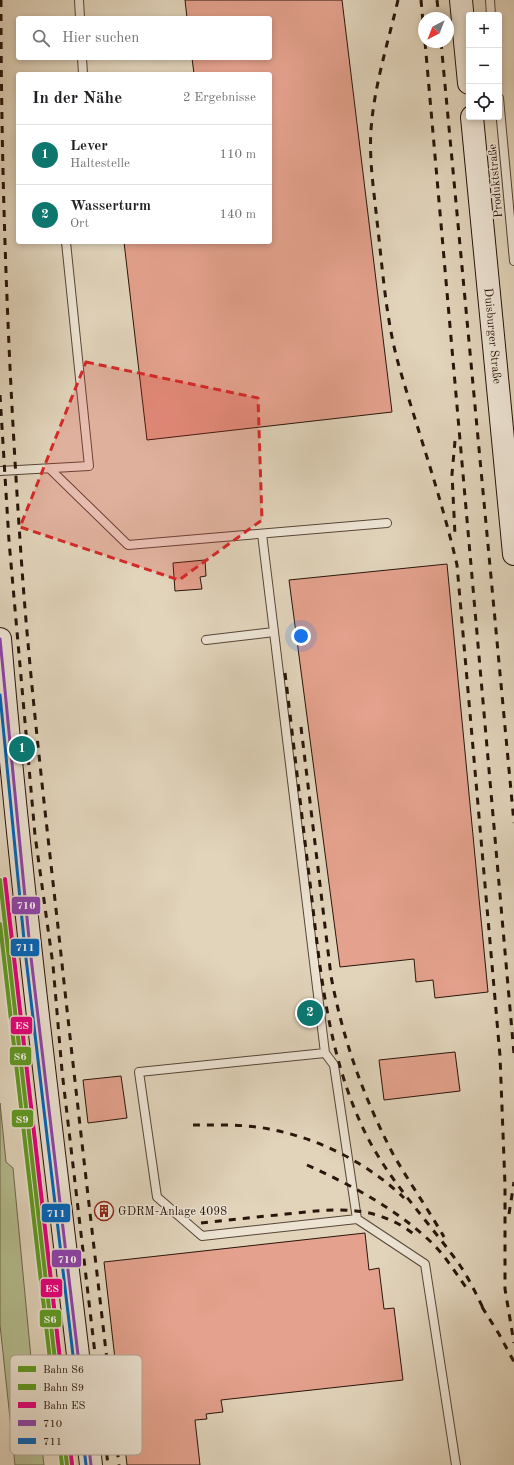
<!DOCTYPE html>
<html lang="de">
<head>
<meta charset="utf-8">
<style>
	:root { --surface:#fff; --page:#f6f6f6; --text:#202124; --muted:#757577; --line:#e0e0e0; --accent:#0f766e }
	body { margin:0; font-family:"Old Standard TT",serif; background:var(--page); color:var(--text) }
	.controls { position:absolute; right:12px; top:12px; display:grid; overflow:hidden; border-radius:4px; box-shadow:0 2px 6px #0003 }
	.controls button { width:36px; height:36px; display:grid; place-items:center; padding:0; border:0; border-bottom:1px solid var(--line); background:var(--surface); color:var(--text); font:20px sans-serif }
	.compass { position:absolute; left:418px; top:12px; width:36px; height:36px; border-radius:50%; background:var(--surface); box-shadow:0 2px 6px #0003; rotate:222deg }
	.you { position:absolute; left:301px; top:636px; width:14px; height:14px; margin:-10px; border:3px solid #fff; border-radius:50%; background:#1a73e8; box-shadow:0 0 0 6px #1a73e833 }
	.badge { display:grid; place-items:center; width:26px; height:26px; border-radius:50%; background:var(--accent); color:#fff; font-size:13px; font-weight:700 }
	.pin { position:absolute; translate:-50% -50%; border:2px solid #fff; box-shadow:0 1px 4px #0006 }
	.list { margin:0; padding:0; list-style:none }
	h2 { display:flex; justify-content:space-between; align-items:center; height:52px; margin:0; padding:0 16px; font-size:17px }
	h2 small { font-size:13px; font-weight:400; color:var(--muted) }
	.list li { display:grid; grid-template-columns:26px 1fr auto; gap:12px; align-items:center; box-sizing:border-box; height:60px; padding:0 16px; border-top:1px solid var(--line) }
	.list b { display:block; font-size:15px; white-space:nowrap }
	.list p { margin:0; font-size:13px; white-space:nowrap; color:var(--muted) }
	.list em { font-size:13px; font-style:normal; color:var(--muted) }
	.icon { flex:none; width:22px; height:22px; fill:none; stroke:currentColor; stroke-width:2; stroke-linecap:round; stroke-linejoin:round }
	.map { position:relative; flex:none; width:514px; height:1465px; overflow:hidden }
	.search { position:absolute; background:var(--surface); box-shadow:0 2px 6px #0003; left:16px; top:16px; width:256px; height:44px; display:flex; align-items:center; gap:10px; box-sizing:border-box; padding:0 14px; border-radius:4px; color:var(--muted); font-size:15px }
	.panel { position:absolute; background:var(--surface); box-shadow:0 2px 6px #0003; left:16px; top:72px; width:256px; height:172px; border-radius:4px }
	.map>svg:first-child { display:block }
	.green { fill:#b4bc8f; stroke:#6e684d }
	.building { fill:#e4a18d; stroke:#29150b }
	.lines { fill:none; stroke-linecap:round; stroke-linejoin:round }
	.lane-casing { stroke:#574537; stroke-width:10 }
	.secondary-casing { stroke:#29150b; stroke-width:24 }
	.lane { stroke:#ece3d3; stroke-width:8 }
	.secondary { stroke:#ece3d3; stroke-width:22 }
	.rail { stroke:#29150b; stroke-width:3; stroke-dasharray:7 7; stroke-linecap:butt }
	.bus-1-casing { stroke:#ece3d3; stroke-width:6 }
	.bus-2-casing { stroke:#ece3d3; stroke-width:6 }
	.bus-1 { stroke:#8e44ad; stroke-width:3 }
	.bus-2 { stroke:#0065bd; stroke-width:3 }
	.rail-1-casing { stroke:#ece3d3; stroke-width:7 }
	.rail-2-casing { stroke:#ece3d3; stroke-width:7 }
	.rail-3-casing { stroke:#ece3d3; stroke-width:7 }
	.rail-1 { stroke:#609b24; stroke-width:4 }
	.rail-2 { stroke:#609b24; stroke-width:4 }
	.rail-3 { stroke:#e5007d; stroke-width:4 }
	.marked { fill:#d62828; fill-opacity:0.2; stroke:#d62828; stroke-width:3; stroke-dasharray:8 5; stroke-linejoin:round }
	.labels { text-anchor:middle; stroke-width:3; stroke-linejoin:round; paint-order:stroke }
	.street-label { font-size:12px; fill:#29150b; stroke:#ece3d3 }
	.poi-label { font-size:12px; fill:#29150b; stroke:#ece3d3; text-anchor:start }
	.key { fill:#ece3d3; stroke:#b2a597; stroke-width:1 }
	.key-label { font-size:11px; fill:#29150b }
	.line-badge { stroke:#ece3d3; stroke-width:1.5 }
	.badge-label { font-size:11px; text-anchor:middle; font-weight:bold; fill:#fff }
</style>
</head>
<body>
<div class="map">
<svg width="514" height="1465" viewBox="0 0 514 1465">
	<rect width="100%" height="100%" fill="#e1d4bb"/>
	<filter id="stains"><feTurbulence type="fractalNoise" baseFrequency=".005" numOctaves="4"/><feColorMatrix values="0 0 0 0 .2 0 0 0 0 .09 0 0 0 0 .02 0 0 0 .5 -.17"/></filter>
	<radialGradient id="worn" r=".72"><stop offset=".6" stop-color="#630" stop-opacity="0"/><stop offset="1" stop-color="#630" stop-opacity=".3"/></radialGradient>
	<path class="green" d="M0,1103L6,1162L13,1168L31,1358L44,1465H15L0,1325Z"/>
	<path class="building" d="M185,0H342L392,412L147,440L124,242H270V74H194L192,58H270V18H187Z
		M205,560L206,576L200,577L202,589L175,591L173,563Z
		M447,564L488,992L435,998L433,980L416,982L414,959L340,967L289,580Z
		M313,1003L316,1022L302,1024L300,1005Z
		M455,1052L460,1091L384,1100L379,1060Z
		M121,1076L127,1118L88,1123L83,1080Z
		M365,1233L369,1270L379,1268L384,1309L394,1308L403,1380L221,1400L223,1412L206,1414L207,1419L195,1420L200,1465H127L104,1262Z"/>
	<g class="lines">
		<defs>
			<path id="lane" d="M79,0L80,18
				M490,0L491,15
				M82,58L83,74
				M499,98L514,261
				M50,469L128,545L387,523
				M0,471L89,466L66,242
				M274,632L325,1053L139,1072L157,1197L202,1236L357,1219L425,1264L456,1465
				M206,640L274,632L262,534
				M325,1053L334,1065L357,1219"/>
			<g id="secondary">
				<path d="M461,0L469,83"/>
				<path id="s1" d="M472,117L514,554"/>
				<path d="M0,639C23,915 59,1190 91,1465"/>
			</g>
		</defs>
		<use href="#lane" class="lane-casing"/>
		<use href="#secondary" class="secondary-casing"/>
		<use href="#lane" class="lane"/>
		<use href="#secondary" class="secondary"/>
		<path class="rail" d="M1,0C1,195 9,389 23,583C32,701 46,819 59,936C78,1113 99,1289 119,1465
			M398,0C388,43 374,86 371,130C369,161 374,191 377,221C383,272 386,324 401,373C420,437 442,500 457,565L500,1056L505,1185V1289L514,1343
			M421,0L424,33
			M437,0L439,18
			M425,42L514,1054
			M441,42L514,823
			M0,395L9,541L35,835L53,965L62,1071L108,1465
			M455,441L452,474L455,535
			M285,673C294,746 302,819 311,891C320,970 328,1053 362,1126C385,1177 426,1218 459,1264C469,1278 477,1296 485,1312
			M301,727L331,976C343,1040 363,1096 393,1154C409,1182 428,1209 444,1237
			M193,1125C218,1125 244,1124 269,1129C318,1138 368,1163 404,1198
			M307,1165C351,1185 395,1208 431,1242C445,1255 456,1274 468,1290
			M509,1214L514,1182
			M201,1223C229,1220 258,1217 286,1214C334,1209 374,1203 415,1235
			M482,1307L499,1334L514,1362"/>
		<defs>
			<path id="bus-1" d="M0,639L30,949L91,1465"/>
			<path id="bus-2" d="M0,695L25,950L86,1465"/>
		</defs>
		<use href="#bus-1" class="bus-1-casing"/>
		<use href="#bus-2" class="bus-2-casing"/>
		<use href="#bus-1" class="bus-1"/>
		<use href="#bus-2" class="bus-2"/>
		<defs>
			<path id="rail-1" d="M0,880L67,1465"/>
			<path id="rail-2" d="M0,924L62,1465"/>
			<path id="rail-3" d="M5,879L72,1464"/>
		</defs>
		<use href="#rail-1" class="rail-1-casing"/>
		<use href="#rail-2" class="rail-2-casing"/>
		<use href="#rail-3" class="rail-3-casing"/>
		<use href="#rail-1" class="rail-1"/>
		<use href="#rail-2" class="rail-2"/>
		<use href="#rail-3" class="rail-3"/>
	</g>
	<path class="marked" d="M86,362L258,398L262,520L179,580L20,527Z"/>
	<defs>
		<symbol id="building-ring" viewBox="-11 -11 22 22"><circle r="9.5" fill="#ece3d3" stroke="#8f2418" stroke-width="1.5"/><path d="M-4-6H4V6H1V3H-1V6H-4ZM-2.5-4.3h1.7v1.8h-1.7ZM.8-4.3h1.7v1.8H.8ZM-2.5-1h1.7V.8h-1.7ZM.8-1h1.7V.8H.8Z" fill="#8f2418"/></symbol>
	</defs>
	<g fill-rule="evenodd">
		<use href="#building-ring" x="93" y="1200" width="22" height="22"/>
	</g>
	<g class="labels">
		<g class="street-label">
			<text transform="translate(495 181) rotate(-95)" y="4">Produktstraße</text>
			<text dy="4" stroke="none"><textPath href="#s1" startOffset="220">Duisburger Straße</textPath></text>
		</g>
		<g class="poi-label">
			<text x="118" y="1215">GDRM-Anlage 4098</text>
		</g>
	</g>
	<rect x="10" y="1355" width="132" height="100" rx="6" class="key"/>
	<rect x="18" y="1366" width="18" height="6" fill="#609b24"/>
	<rect x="18" y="1384" width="18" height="6" fill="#609b24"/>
	<rect x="18" y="1402" width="18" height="6" fill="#e5007d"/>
	<rect x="18" y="1420" width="18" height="6" fill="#8e44ad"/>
	<rect x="18" y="1438" width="18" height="6" fill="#0065bd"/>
	<g class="key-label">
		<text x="43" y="1373">Bahn S6</text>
		<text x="43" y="1391">Bahn S9</text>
		<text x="43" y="1409">Bahn ES</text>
		<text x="43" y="1427">710</text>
		<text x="43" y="1445">711</text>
	</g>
	<g class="line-badge">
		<rect x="11" y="896" width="30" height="19" rx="4" fill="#8e44ad"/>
		<rect x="10" y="938" width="30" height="19" rx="4" fill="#0065bd"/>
		<rect x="10" y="1016" width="23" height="19" rx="4" fill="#e5007d"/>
		<rect x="9" y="1046" width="23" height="20" rx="4" fill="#609b24"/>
		<rect x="11" y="1109" width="23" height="19" rx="4" fill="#609b24"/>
		<rect x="41" y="1203" width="30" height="20" rx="4" fill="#0065bd"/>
		<rect x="51" y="1249" width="31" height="19" rx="4" fill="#8e44ad"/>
		<rect x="40" y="1278" width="23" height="20" rx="4" fill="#e5007d"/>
		<rect x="39" y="1309" width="23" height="19" rx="4" fill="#609b24"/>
	</g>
	<g class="badge-label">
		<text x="26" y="909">710</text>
		<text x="25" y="951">711</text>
		<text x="22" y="1029">ES</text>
		<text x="20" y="1060">S6</text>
		<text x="22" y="1123">S9</text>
		<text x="56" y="1217">711</text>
		<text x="67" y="1263">710</text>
		<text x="52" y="1292">ES</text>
		<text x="50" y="1323">S6</text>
	</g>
	<rect width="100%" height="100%" filter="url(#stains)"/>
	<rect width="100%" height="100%" fill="url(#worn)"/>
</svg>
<div class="controls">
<button>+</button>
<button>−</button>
<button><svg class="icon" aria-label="locate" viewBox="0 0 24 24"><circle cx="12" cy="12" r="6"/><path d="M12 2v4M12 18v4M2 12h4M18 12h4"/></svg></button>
</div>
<svg class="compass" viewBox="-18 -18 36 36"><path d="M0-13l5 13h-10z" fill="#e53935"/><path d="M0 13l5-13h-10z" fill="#757577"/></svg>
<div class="you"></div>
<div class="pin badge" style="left:22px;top:749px">1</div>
<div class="pin badge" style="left:310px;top:1013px">2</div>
<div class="search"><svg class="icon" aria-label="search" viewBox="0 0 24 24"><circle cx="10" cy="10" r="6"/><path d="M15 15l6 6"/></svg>Hier suchen</div>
<section class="panel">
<h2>In der Nähe<small>2 Ergebnisse</small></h2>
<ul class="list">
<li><span class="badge">1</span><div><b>Lever</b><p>Haltestelle</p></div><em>110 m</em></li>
<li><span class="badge">2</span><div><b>Wasserturm</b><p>Ort</p></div><em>140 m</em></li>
</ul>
</section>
</div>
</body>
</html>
